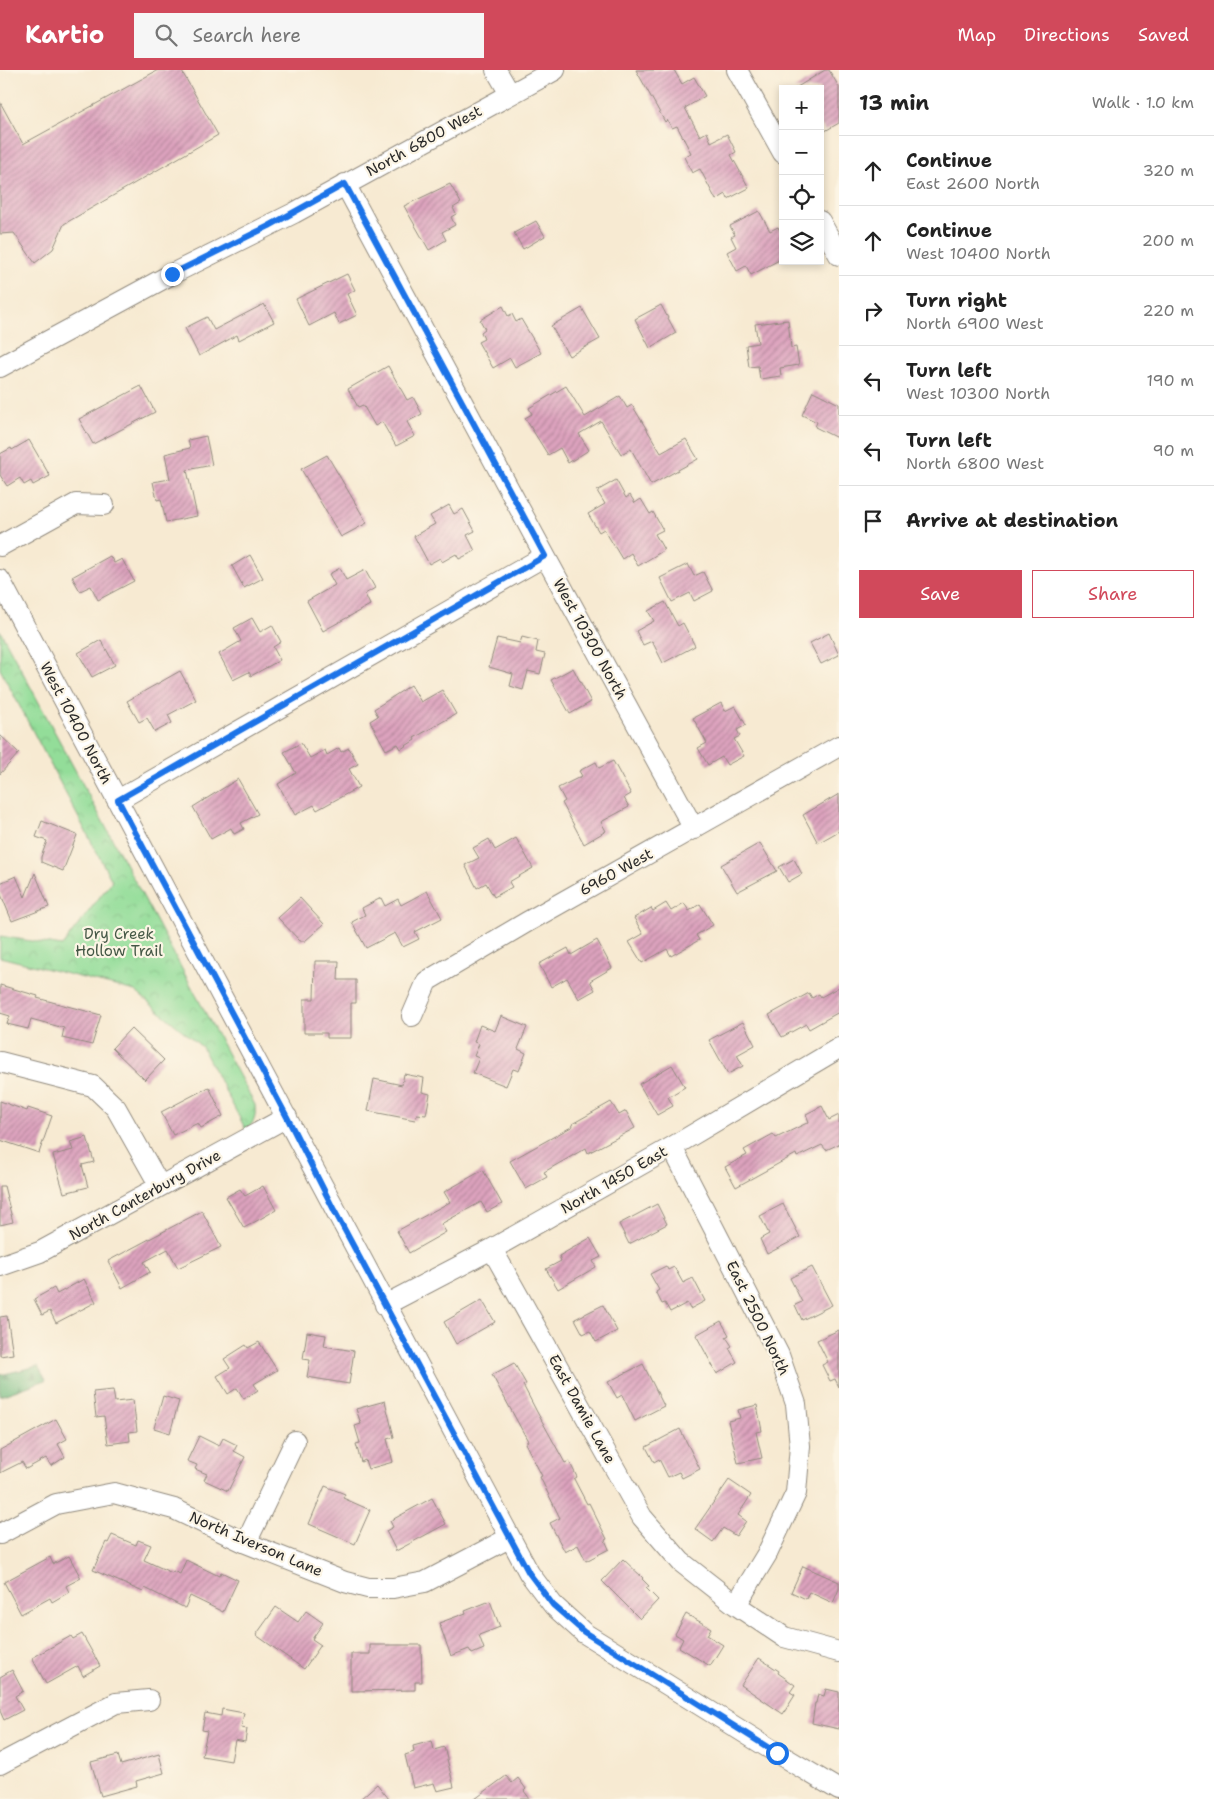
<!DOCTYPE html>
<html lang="en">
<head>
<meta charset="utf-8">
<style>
	:root { --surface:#fff; --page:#f6f6f6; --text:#222; --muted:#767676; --line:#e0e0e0; --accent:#d1495b }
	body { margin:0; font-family:"Shantell Sans",sans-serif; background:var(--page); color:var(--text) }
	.controls { position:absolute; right:15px; top:15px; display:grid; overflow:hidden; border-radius:0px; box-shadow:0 2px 8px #0003 }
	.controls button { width:45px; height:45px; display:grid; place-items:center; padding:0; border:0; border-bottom:1px solid var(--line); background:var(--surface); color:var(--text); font:25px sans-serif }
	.stop { position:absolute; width:15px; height:15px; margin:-11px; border:4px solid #1a73e8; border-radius:50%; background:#fff }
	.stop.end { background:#1a73e8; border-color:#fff; box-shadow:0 1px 5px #0008 }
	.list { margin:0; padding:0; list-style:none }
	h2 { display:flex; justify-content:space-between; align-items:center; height:65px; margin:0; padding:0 20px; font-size:21px }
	h2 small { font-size:16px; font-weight:400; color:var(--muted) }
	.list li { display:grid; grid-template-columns:32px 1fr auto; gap:15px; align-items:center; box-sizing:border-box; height:70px; padding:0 20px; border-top:1px solid var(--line) }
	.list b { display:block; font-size:19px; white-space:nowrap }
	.list p { margin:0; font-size:16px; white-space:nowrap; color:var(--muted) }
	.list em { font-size:16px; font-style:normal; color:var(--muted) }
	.actions { display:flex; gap:10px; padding:15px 20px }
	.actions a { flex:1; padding:11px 0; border:1px solid var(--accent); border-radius:0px; text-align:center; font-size:18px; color:var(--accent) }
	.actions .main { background:var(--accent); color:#fff }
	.icon { flex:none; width:28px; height:28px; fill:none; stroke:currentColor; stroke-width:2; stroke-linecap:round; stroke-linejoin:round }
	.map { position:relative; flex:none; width:839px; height:1729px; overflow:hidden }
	header { display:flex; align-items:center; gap:30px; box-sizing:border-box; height:70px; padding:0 25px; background:var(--accent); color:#fff }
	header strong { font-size:24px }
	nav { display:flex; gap:28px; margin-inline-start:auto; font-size:18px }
	.search { width:350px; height:45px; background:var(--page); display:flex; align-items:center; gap:12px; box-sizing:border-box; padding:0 18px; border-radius:0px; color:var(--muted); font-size:19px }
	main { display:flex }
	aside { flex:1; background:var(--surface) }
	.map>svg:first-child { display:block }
	.forest { fill:url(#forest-firs); stroke:#507456 }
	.park { fill:url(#park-crowns); stroke:#5f8462 }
	.building { fill:url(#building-hatch) }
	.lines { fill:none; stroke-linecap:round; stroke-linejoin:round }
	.minor-casing { stroke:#918a7e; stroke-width:22 }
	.minor { stroke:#fff; stroke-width:20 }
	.route { stroke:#1a73e8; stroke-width:6 }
	.labels { text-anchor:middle; stroke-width:4.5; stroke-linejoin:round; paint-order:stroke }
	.street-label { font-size:15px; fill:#2b2b2b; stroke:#fcf5e5 }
	.park-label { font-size:15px; fill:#455846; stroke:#fcf5e5 }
</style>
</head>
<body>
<header>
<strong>Kartio</strong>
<div class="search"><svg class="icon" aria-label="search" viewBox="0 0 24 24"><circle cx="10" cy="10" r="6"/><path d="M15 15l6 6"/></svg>Search here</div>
<nav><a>Map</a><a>Directions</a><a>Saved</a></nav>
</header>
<main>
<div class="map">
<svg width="839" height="1729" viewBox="0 0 839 1729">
	<defs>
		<pattern id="forest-firs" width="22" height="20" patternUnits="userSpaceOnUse" patternTransform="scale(1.25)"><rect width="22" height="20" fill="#76bc81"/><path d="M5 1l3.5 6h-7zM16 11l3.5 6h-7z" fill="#61996a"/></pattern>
		<pattern id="park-crowns" width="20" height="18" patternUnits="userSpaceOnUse" patternTransform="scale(1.25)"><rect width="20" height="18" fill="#93dd99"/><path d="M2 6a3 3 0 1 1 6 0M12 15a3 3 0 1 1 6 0" fill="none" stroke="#7fbe84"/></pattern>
		<pattern id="building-hatch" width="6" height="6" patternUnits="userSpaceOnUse" patternTransform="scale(1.25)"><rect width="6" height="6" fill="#dda3be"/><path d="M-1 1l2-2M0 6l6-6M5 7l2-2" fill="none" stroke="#b3859b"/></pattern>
	</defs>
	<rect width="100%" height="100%" fill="#fcf5e5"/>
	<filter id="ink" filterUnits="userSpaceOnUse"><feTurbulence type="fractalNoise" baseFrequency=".02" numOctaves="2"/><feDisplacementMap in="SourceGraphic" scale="10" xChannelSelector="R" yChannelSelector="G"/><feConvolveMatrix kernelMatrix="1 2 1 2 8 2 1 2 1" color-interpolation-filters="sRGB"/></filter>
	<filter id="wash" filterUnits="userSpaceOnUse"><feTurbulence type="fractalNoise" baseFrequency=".0096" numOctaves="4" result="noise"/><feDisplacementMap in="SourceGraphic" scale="20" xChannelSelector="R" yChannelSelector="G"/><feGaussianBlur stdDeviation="1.12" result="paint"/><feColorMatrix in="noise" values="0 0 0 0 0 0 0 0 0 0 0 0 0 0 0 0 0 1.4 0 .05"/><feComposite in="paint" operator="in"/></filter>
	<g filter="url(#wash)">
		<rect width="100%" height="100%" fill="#f7ead2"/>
		<path class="forest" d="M38,1296L46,1310L0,1326V1305Z"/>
		<path class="park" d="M0,560L255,1035C256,1047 255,1052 246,1060L202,977L135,921L0,887V866L62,876L112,811L0,599Z"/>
		<g id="blocks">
			<path class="building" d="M158,0H181L218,65L64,154L53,179L35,193L14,163L0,164V32L23,74Z
				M636,0H674L682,14L694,7L705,26L685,38L700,66L707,62L711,72L727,64L736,82L731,85L749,118L728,129L726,124L716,130L700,99L692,103L684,87L691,83L677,56L672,58L667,50L665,52Z
				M825,0H829L839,17V53L825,61L820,53V19H794Z
				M450,114L461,133L453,138L456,144L451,147L455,155L442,162L446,170L429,180L404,136Z
				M759,141L770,161L778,157L783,166V188L751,205L746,196L737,201L727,182L736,177L731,167L735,165L730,156Z
				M536,151L545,166L523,179L514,163Z
				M347,204L355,220L347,224L357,245L339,254L334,243L309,256L296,229Z
				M264,234L274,252L239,270L237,265L199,286L185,258L207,247L214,260Z
				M661,235L676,263L650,278L635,249Z
				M503,236L508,246L512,244L516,252L521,249L541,283L515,297L510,288L493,298L478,272L484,269L481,262L485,259L480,250Z
				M582,238L600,269L569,286L551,256Z
				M788,250L791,278L796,277L799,295L780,298L781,306L760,309L758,296L749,297L746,275L758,273L755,254Z
				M388,296L407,330L413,327L422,344L407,352L415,366L396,376L382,352L375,356L363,335L358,337L348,319Z
				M141,316L155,342L93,374L79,349Z
				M566,316L585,347L620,326L627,338L632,335L661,383L686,369L698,389L651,415L631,379L621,384L601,351L579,364L589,380L568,393L560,378L548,385L525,348L532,344L529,338Z
				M813,321L839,334V369L815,357L817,352L802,345Z
				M206,366L212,395L187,400L197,446L166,452L161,429L157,430L153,412L170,409L165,384L190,378L188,370Z
				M29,370L50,406L33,415L31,411L24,415L20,408L7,416L0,405V384L11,378L12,380Z
				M327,385L367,453L341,467L301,399Z
				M616,410L626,428L630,425L635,433L641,429L650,444L653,442L663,460L655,464L664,480L638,496L631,483L622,489L604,459L599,462L588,444L605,434L597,421Z
				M449,435L454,444L463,439L475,461L467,465L475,481L459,489L456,484L442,492L440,488L429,494L414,466L435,454L430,446Z
				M250,485L263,508L244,518L232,496Z
				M110,486L114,493L122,489L134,511L98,530L91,516L80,521L72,507Z
				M688,494L694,506L703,502L713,521L694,531L690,523L672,532L660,508Z
				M340,498L346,510L365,500L375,518L365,524L370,535L323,561L307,531L335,515L329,504Z
				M665,532L678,556L683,553L695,576L663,593L652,571L643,575L636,561L654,551L648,541Z
				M252,548L260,562L272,555L281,572L273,577L280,590L251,606L249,602L233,610L219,584L241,571L234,558Z
				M829,563L839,585L821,594L810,573Z
				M522,567L538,571L536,582L545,584L540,604L528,601L523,620L510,616L513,604L489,597L497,568L520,573Z
				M101,570L115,595L92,607L78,583Z
				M573,598L591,632L570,644L551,610Z
				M180,601L196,630L168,645L172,653L155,662L147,648L139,652L127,631Z
				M411,615L421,632L442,620L456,644L414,668L415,670L401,679L398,674L386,680L370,651L378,646L374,639Z
				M721,633L725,641L735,636L746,655L737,660L740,666L734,669L744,686L727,695L722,687L708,695L698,678L707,673L693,648Z
				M0,665L19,683L0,704Z
				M301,673L310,688L325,680L327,685L339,678L341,682L349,678L358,694L349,699L359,717L317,740L314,735L295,745L278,714L296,703L284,682Z
				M613,691L631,724L624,728L629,737L601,752L606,761L584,774L562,733L565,731L558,718L582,706L579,701L596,692L599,698Z
				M238,709L258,744L241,753L244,759L234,764L231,758L211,769L193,737Z
				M839,724V761L818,773L803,745Z
				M42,751L77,765L63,801L41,792V787L47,771L36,767Z
				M516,768L533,798L509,812L512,817L494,827L486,813L477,818L465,795L479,788L473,778L489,769L495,780Z
				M760,773L777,801L737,822L721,795Z
				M794,789L802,804L788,812L779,797Z
				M35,803L49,837L12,851L0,822V813L16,806L25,827Z
				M427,821L442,848L415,862L419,869L403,877L395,863L366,878L352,852L365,845L362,838L381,828L385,836L398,829L401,835Z
				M300,828L324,854L305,871H300L278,848Z
				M666,833L671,841L684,833L689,841L700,834L713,855L696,865L699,870L671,886L667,879L642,893L629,872L643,864L634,848L651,838L653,841Z
				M597,870L612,898L590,911L595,920L579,929L567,908L551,917L539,894L568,878L571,885Z
				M315,891H339L338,910H356V933H351V968H327V963H304V929H314Z
				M0,915L38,926L37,928L101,945L92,975L62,968L64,958L31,949L28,959L7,954L10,946L0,943Z
				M839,917V942L809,959L806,954L782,967L769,945L809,923L812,928L819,924L821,927Z
				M501,946L527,957L518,979L526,983L519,1001L513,999L506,1016L473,1003L479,988L474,986L479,974L474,972L480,955L495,961Z
				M743,952L755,975L737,985L743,996L728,1004L709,970Z
				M131,958L164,990L145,1010L112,978Z
				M672,995L685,1017L668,1027L673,1036L657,1045L639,1014Z
				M404,1004L424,1008L422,1022L430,1024L426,1045L417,1044L415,1050L368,1041L374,1009L402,1015Z
				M209,1017L223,1046L201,1058L198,1053L173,1065L161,1042Z
				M0,1031L27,1041L28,1038L52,1046L39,1083L0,1070Z
				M611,1032L619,1045L626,1041L635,1058L588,1083L586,1078L544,1102L547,1107L526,1119L510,1091L573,1056L572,1054Z
				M822,1036L829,1050L839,1045V1074L826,1080L822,1075L797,1087L796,1084L736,1117L725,1097L747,1085L744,1080L773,1064L776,1068L809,1052L806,1044Z
				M87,1067L94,1092L82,1095L88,1117L64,1123L53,1085L73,1080L70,1072Z
				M483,1100L502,1134L487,1142L481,1132L441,1154L446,1162L409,1183L397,1161L450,1132L444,1122Z
				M0,1116H4L13,1152L0,1155Z
				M263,1116L276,1140L244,1158L226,1127L240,1119L245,1126Z
				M657,1134L667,1154L629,1174L619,1154Z
				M783,1134L800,1167L767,1184L760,1169L769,1164L760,1146Z
				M202,1141L221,1177L178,1198L168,1179L144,1192L150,1202L122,1218L108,1191Z
				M590,1168L601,1187L593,1191L596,1197L558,1219L546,1199L561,1191L559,1186Z
				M666,1196L668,1200L674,1197L683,1213L693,1208L705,1231L690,1239L687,1233L670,1242L665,1233L662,1234L656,1222L659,1220L650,1204Z
				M812,1197L832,1235L802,1250L795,1235L802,1232L790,1208Z
				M84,1209L96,1232L56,1253L50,1241L42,1245L34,1229L54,1218L57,1224Z
				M482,1230L495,1252L456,1274L444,1252Z
				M603,1235L617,1261L596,1272L590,1261L583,1264L575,1249Z
				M7,1246L13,1284L0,1286V1247Z
				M721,1251L729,1265L726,1267L732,1276L729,1278L737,1292L717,1304L696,1265Z
				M839,1260V1317L835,1309L830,1311L822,1295L828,1292L817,1270Z
				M307,1262L326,1265L324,1276L354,1281L349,1314L307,1307L310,1290L303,1289Z
				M259,1272L277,1300L254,1314L258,1320L244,1329L237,1318L228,1324L217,1306L230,1298L224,1289L246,1275L248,1278Z
				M514,1293L526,1314L523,1315L537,1342L565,1393L569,1391L577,1407L574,1409L587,1434L589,1433L607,1469L605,1470L609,1479L586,1491L578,1475L565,1482L555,1463L550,1453L560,1448L540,1407L542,1406L525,1373L528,1371L492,1305Z
				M643,1294L664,1336L635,1351L622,1325L617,1328L608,1312Z
				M113,1320L115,1332L133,1330L137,1361L129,1362L130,1371L108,1374L104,1346L96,1347L93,1322Z
				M163,1326L179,1331L170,1363L154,1358Z
				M385,1331L394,1367L387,1369L393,1392L368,1399L365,1390L361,1392L356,1374L360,1373L355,1356L361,1354L356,1339Z
				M757,1335L762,1361L756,1362L762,1388L738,1393L728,1351L740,1348L738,1340Z
				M56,1349L67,1369L58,1374L65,1387L51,1396L46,1388L26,1399L22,1392L0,1403V1380Z
				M680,1359L700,1399L682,1408L679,1402L668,1407L659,1389L654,1392L646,1377Z
				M199,1366L219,1376L223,1368L237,1375L234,1381L245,1387L228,1421L204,1410L207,1404L195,1399L197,1395L187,1391Z
				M729,1410L751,1425L738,1445L746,1451L736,1466L723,1458L713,1472L695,1459Z
				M325,1416L345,1424L343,1428L370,1440L355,1474L309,1454Z
				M432,1428L446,1454L396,1481L386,1461L393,1457L390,1451Z
				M112,1465L136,1475L138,1470L151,1475L144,1490L172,1503L173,1501L180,1504L186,1490L219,1506L221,1502L238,1510L223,1542L190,1526L185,1538L145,1518L143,1522L93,1500L106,1472L108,1473Z
				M69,1486L81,1508L66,1516L69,1522L52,1532L50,1528L21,1544L4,1512L50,1487L53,1494Z
				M623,1489L643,1508L642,1509L649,1516L646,1518L658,1530L640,1549L602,1511Z
				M803,1496L839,1512V1519L833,1533L809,1522L806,1529L791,1522Z
				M490,1531L500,1557L479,1565L484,1579L472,1584L469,1579L451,1586L439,1553L466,1543L465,1541Z
				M276,1537L298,1552L306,1541L323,1553L312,1569L321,1575L304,1599L256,1565Z
				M686,1544L711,1558L707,1565L723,1575L710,1596L679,1577L683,1569L675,1564Z
				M82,1564L100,1596L83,1606L78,1596L46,1614L32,1588L71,1566L73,1569Z
				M370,1575H421L422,1612H415V1620L351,1621V1584H370Z
				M759,1588L779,1601L778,1603L795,1615L790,1622L795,1625L783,1644L741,1615Z
				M12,1600L23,1621L15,1626L23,1640L4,1650L0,1641V1607Z
				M826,1619L839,1622V1659L812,1653L815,1633H816L818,1624L824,1626Z
				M222,1639L244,1643L241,1658L247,1659L245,1672L235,1670L231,1691L202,1686L207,1661L202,1660L205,1643L221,1646Z
				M432,1671L434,1680L444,1677L454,1717L437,1721L434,1713L413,1718L405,1685L414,1682L413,1676Z
				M159,1684L164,1703L136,1711L137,1716L101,1726L91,1692L118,1685L121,1695Z
				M506,1706L512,1713L518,1708L526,1719L524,1721L530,1729H475Z
				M377,1714L389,1729H360Z"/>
		</g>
	</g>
	<g filter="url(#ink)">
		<use href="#blocks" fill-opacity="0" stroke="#918a7e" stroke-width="1"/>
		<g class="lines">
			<defs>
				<path id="minor" d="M496,0L510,24
					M737,0L783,83
					M345,114L545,486L694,759
					M820,151L839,185
					M0,297L172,204L294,143L555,0
					M0,476L76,434L104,435
					M0,510L529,1503L553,1535L584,1563L777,1683L839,1720
					M118,730L545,486
					M412,946L427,911L527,852L839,676
					M0,992L93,1016L116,1038L160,1116
					M672,1077L779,1285L796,1334L800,1376L796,1423L767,1484L736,1535
					M492,1179L642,1447L681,1492L736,1535L784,1567L839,1582
					M0,1196L40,1182L287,1047
					M385,1235L492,1179L672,1077L839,978
					M0,1464L56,1434L114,1423L174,1439L246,1473L345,1512L368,1518H393L425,1512L509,1468
					M246,1473L295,1371
					M0,1694L116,1633L149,1630"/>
			</defs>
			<use href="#minor" class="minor-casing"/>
			<use href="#minor" class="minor"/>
		</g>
	</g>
	<g class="lines" filter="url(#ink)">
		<path class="route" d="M172,204L269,156L345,114L545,486L118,730L287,1047L334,1140L529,1503L553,1535L584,1562L777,1683"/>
	</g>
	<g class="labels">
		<g class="street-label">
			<text transform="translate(424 71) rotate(-29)" y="5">North 6800 West</text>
			<text transform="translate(590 569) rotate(61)" y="5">West 10300 North</text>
			<text transform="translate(76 653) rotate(62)" y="5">West 10400 North</text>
			<text transform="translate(616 802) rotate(-29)" y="5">6960 West</text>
			<text transform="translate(614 1110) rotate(-30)" y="5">North 1450 East</text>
			<text transform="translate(145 1125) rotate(-29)" y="5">North Canterbury Drive</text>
			<text transform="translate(758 1248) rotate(64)" y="5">East 2500 North</text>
			<text transform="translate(582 1339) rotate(61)" y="5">East Damie Lane</text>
			<text transform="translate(256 1474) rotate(23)" y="5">North Iverson Lane</text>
		</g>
		<g class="park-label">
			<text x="119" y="869">Dry Creek<tspan x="119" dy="17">Hollow Trail</tspan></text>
		</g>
	</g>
</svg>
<div class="controls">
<button>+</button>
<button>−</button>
<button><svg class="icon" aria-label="locate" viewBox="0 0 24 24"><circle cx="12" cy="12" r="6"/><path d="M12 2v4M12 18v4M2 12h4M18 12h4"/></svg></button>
<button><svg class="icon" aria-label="layers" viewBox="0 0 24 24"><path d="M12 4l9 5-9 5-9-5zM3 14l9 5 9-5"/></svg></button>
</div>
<div class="stop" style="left:777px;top:1683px"></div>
<div class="stop end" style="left:172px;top:204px"></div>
</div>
<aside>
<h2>13 min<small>Walk · 1.0 km</small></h2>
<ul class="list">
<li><svg class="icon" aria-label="ahead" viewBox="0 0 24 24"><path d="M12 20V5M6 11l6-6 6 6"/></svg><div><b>Continue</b><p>East 2600 North</p></div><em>320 m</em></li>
<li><svg class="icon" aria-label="ahead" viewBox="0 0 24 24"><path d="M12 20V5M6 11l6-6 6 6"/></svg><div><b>Continue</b><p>West 10400 North</p></div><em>200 m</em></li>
<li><svg class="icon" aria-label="right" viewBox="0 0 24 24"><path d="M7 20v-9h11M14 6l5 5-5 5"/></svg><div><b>Turn right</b><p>North 6900 West</p></div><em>220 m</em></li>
<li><svg class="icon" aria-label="left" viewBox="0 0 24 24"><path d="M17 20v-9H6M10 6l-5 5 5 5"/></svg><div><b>Turn left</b><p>West 10300 North</p></div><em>190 m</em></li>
<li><svg class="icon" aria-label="left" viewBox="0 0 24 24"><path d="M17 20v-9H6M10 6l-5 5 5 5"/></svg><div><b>Turn left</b><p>North 6800 West</p></div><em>90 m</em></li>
<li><svg class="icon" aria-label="arrive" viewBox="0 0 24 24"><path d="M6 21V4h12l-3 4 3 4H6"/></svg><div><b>Arrive at destination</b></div></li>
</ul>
<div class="actions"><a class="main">Save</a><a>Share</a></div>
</aside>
</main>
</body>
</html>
